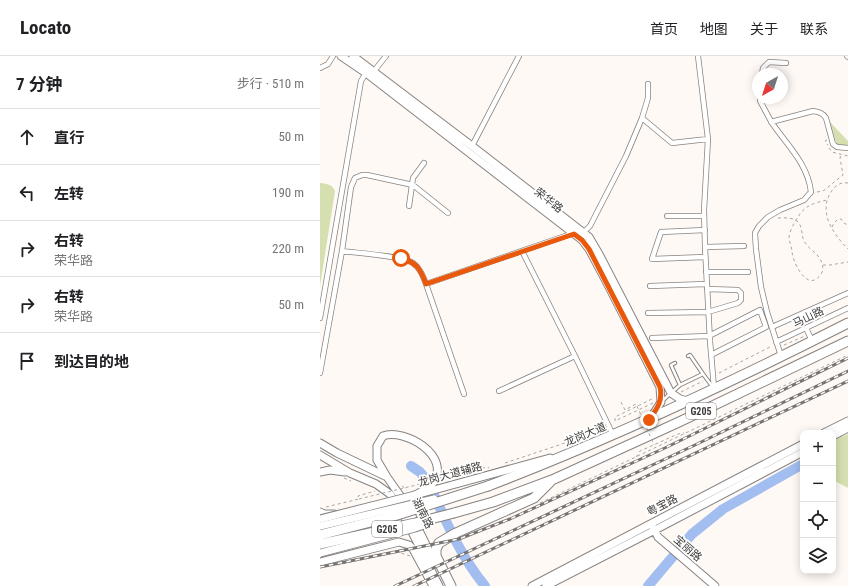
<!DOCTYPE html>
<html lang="zh">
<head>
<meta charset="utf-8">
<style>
	:root { --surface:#fff; --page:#f6f6f6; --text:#202124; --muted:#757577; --line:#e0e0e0 }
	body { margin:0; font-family:"Roboto Condensed","Noto Sans SC",sans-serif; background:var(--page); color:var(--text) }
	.controls { position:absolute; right:12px; bottom:12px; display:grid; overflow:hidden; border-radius:8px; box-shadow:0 2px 10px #0003 }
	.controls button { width:36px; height:36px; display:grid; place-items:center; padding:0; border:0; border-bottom:1px solid var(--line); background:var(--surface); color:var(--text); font:20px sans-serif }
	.compass { position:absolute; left:432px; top:12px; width:36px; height:36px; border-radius:50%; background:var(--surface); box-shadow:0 2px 10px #0003; rotate:219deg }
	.stop { position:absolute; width:12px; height:12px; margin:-9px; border:3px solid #ea580c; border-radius:50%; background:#fff }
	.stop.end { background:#ea580c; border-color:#fff; box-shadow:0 1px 4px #0008 }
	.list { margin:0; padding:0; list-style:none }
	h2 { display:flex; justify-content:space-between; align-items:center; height:52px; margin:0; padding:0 16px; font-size:17px }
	h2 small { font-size:13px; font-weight:400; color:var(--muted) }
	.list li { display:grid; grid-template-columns:26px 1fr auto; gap:12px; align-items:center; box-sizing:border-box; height:56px; padding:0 16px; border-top:1px solid var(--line) }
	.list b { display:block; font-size:15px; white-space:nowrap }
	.list p { margin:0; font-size:13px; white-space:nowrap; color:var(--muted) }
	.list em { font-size:13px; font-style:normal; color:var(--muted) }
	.icon { flex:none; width:22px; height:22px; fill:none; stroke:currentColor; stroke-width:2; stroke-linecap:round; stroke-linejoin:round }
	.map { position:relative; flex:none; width:528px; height:530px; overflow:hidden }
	header { display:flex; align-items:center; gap:24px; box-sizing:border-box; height:56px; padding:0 20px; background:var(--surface); border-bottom:1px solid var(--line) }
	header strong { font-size:19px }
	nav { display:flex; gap:22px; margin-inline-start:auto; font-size:14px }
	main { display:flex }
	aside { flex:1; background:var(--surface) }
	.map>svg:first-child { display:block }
	.green { fill:#d5dfaf }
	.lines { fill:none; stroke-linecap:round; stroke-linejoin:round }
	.river { stroke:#a2bdf0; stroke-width:10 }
	.lane-casing { stroke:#888380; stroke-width:4.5 }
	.street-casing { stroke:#888380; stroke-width:6 }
	.secondary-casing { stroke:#888380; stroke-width:9 }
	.primary-casing { stroke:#888380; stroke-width:9 }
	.highway-casing { stroke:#888380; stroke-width:11 }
	.path { stroke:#a8a5a2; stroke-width:1; stroke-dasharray:3 3; stroke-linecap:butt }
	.lane { stroke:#fff; stroke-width:2.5 }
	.street { stroke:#fff; stroke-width:4.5 }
	.secondary { stroke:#fff; stroke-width:7 }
	.primary { stroke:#fff; stroke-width:7 }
	.highway { stroke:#fff; stroke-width:9 }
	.rail-casing { stroke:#767370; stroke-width:3 }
	.rail { stroke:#fff; stroke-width:1.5; stroke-dasharray:4.5; stroke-linecap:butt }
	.secondary-bridge-casing { stroke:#888380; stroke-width:9; stroke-linecap:butt }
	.primary-bridge-casing { stroke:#888380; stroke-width:9; stroke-linecap:butt }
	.highway-bridge-casing { stroke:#888380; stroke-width:11; stroke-linecap:butt }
	.path-bridge { stroke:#a8a5a2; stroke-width:1; stroke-dasharray:3 3; stroke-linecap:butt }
	.secondary-bridge { stroke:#fff; stroke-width:7 }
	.primary-bridge { stroke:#fff; stroke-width:7 }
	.highway-bridge { stroke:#fff; stroke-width:9 }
	.route { stroke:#ea580c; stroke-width:5 }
	.labels { text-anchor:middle; stroke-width:3.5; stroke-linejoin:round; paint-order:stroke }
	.shield { fill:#fff; stroke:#787675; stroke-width:1 }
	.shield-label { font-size:10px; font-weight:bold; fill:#3e3c3a }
	.street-label { font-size:11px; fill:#3e3c3a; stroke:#fff }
</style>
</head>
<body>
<header>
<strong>Locato</strong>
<nav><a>首页</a><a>地图</a><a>关于</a><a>联系</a></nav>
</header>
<main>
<aside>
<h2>7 分钟<small>步行 · 510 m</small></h2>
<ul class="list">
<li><svg class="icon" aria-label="ahead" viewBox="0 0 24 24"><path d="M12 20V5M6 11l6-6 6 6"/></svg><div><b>直行</b></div><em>50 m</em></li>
<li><svg class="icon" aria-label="left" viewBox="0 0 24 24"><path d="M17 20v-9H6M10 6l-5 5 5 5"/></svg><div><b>左转</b></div><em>190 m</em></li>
<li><svg class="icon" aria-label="right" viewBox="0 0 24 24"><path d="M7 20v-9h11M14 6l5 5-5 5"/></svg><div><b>右转</b><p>荣华路</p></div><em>220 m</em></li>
<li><svg class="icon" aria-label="right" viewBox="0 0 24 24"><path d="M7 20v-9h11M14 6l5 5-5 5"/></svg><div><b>右转</b><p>荣华路</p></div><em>50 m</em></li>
<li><svg class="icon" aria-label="arrive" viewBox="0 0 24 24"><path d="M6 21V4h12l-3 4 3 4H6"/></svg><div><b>到达目的地</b></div></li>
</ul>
</aside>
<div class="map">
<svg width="528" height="530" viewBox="0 0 528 530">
	<rect width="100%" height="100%" fill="#fef9f5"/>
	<path class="green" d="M509,65L528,85V89L518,92Z
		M0,127C7,128 12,128 15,135L0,230Z
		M528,378V432L513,424V385Z"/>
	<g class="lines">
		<path class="river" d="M91,410L100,416L107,424C124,460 139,499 165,530
			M328,530L372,478L403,453L483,408"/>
		<defs>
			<path id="lane" d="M368,300L370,299L383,318
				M355,307L351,309L360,329
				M342,345L360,329L383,318L392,330"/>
			<path id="street" d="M378,0L388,83L384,154L385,191L390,285L394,332
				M527,0L528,1
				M0,12L8,8L13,0
				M54,15L66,0
				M442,18L443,12L449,6L466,7
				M440,42V45C444,52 448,60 452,67C467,89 488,108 491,136L484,144L460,154L448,161L439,170L435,177L436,193L441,231L447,256L461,300
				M322,62L352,87L388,83
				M451,66L493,55C499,56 503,57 506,62L513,88L517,91L528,92
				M152,90L199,0
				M89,150L93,122L104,107
				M347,160H384
				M385,174L341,176L332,203L385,201
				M261,176L266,174L270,170L306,100L322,62L328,42V28
				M385,191L424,190
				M22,195C36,197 83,200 93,207C100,212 103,220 106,228L144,338
				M202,195L255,300L293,379
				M386,216H428
				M106,228L254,177
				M330,230L386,228
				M328,257L388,256L418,247L421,244V237L418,234L387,233
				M0,262L41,25L46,17
				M452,271L528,237
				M486,272L492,285
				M332,282L389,280L440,254L446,271L391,299
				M456,286L528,252
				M0,317L22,195L31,131L35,122L42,119H47L93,129L128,157
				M179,335L255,300"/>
			<path id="secondary" d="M21,0L46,17L262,184L269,193L286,225L340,331L341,346L331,362
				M33,0L152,90L269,181L279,198L351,337L360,343L368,345
				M504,377L528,365
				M513,380L528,372
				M0,387L17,397L65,420
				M0,399L30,417L56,428L70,438L84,460L119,530
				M0,416L10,414L25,416
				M103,437L230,402
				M95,439C101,436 108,433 113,427C132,400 85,372 63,380L57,390V404L67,421L86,448L115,507
				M0,456L4,458H14
				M333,471L338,481L395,530
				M212,530L483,388
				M226,530L335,474L483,396"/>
			<path id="primary" d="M0,506L79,486L89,489L93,493L113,530"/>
			<path id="highway" d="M168,430C291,383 410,327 528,267
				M134,457L173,446L232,424L359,366L528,285
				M131,530L116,500V493L119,487L136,477L214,442L230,426"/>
		</defs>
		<use href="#lane" class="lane-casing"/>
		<use href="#street" class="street-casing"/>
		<use href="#secondary" class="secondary-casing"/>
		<use href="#primary" class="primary-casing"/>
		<use href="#highway" class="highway-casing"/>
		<path class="path" d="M507,84L505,85L508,89
			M509,92L512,96L528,100
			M528,127C522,126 518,128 514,132C496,153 512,177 528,193
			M497,136L503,135L523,119L520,102L521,98
			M458,162C464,162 471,161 477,165C483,170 481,179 484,185C491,197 502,197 503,214C501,220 494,228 487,223C479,218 473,204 472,196C472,191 469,186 469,181C470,176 472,170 475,166C483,151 489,148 507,144
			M512,171L514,167L518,163H521L525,168H528
			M503,209H510L528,206
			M464,289L485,280
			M399,317L452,290
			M361,336L383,325
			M301,346L305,354L316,348L317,350
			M333,347L295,365V361L334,342
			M316,401L320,395L358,378L364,377
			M185,407L242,388L283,370
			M133,420L167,411L169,412
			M24,422L31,425
			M82,430L87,434
			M220,447L528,299
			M6,451L39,443L38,440L55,435
			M17,509L78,496L90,500"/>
		<use href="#lane" class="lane"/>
		<use href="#street" class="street"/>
		<use href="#secondary" class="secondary"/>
		<use href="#primary" class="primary"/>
		<use href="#highway" class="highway"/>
		<defs>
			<path id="rail" d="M0,511L139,483L190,463L347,391L528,302
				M75,530L375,389L528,315
				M94,530L528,325"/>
		</defs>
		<use href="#rail" class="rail-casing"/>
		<use href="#rail" class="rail"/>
		<defs>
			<path id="secondary-bridge" d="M0,463L95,439"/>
			<path id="primary-bridge" d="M0,470L114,443
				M0,497L95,472L110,467"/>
			<path id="highway-bridge" d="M0,479L74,460L168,430
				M0,488L95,467L134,457"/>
		</defs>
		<use href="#secondary-bridge" class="secondary-bridge-casing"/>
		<use href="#primary-bridge" class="primary-bridge-casing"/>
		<use href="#highway-bridge" class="highway-bridge-casing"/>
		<path class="path-bridge" d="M317,350L334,389
			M39,443L133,420"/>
		<use href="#secondary-bridge" class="secondary-bridge"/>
		<use href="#primary-bridge" class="primary-bridge"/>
		<use href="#highway-bridge" class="highway-bridge"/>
	</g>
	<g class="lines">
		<path class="route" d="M81,202C97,207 100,212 106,228L254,178L262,184L269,193L340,331C343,345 337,353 329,364"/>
	</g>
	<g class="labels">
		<g class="shield">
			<rect x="366" y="347" width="30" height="16" rx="3"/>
			<rect x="52" y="465" width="30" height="16" rx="3"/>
		</g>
		<g class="shield-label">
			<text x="381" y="359">G205</text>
			<text x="67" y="477">G205</text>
		</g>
		<g class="street-label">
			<text transform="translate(229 144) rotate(38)" y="4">荣华路</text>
			<text transform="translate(488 261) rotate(-26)" y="4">马山路</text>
			<text transform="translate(265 378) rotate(-23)" y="4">龙岗大道</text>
			<text transform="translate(130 418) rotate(-15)" y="4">龙岗大道辅路</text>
			<text transform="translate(342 449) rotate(-28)" y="4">粤宝路</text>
			<text transform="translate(103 457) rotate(63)" y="4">湖南路</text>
			<text transform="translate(368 492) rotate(41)" y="4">宝丽路</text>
		</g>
	</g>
</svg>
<div class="controls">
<button>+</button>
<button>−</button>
<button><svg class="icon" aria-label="locate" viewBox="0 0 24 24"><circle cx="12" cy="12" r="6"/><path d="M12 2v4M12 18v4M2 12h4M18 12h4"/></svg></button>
<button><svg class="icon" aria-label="layers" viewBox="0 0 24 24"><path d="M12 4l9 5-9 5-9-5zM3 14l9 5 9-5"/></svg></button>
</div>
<svg class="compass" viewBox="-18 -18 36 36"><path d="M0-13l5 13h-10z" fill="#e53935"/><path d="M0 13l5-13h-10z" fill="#757577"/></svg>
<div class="stop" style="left:81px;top:202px"></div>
<div class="stop end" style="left:329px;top:364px"></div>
</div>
</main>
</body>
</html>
